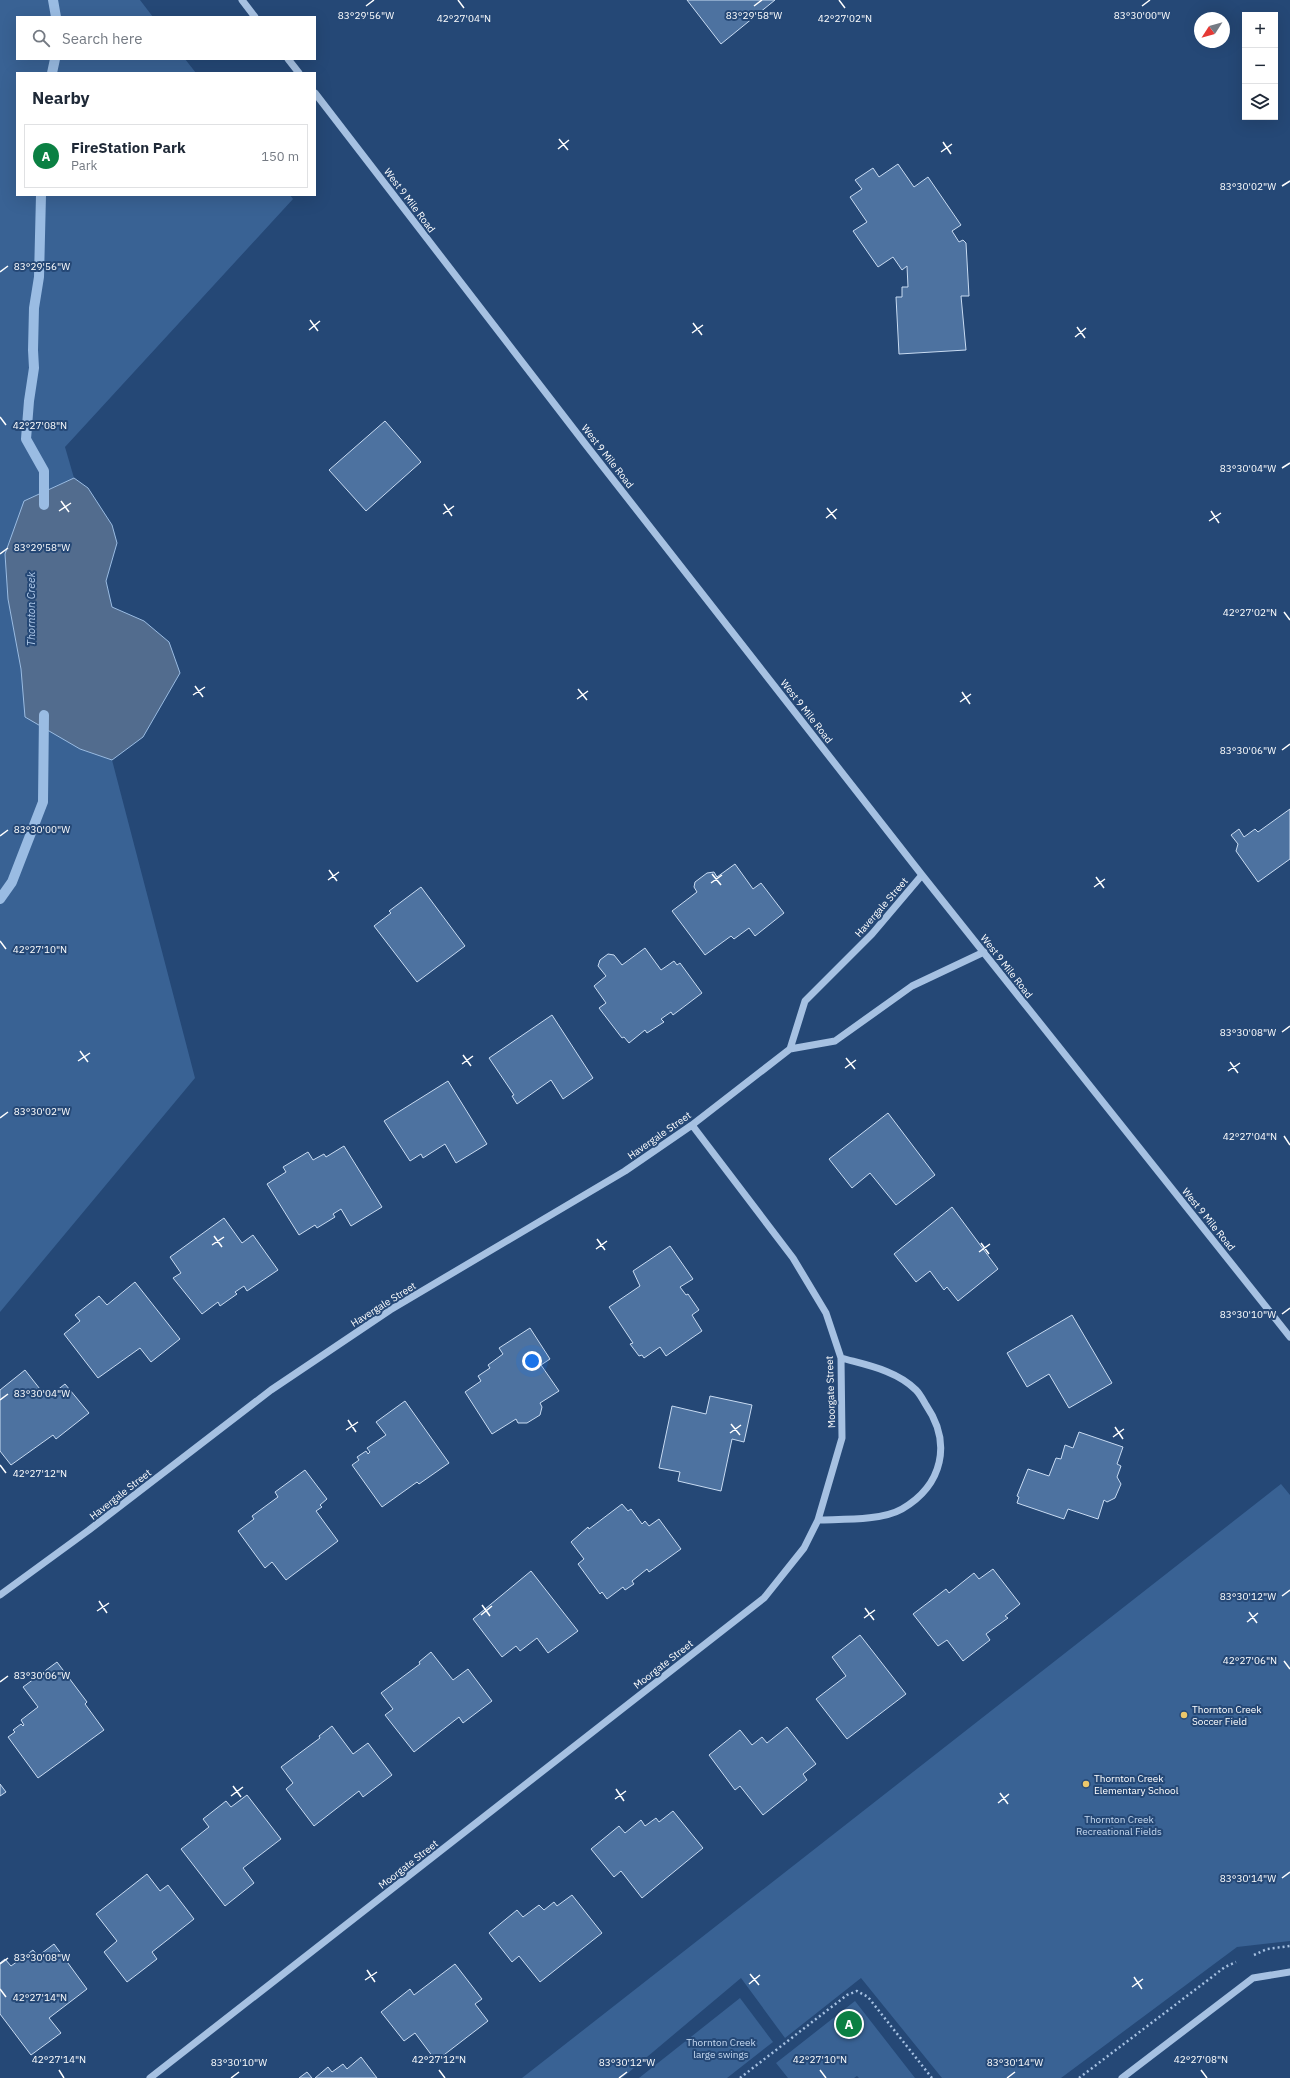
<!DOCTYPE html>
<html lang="en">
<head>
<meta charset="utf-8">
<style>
	:root { --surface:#fff; --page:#f2f2f3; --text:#1f2937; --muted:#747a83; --line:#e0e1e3; --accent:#0b8043 }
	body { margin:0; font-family:"IBM Plex Sans",sans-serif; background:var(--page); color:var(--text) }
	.controls { position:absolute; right:12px; top:12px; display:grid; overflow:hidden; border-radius:0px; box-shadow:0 4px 16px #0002 }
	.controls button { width:36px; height:36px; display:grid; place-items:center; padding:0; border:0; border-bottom:1px solid var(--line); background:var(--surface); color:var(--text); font:20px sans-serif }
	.compass { position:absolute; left:1194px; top:12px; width:36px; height:36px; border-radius:50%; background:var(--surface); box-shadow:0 4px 16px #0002; rotate:234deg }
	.you { position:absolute; left:532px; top:1361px; width:14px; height:14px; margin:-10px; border:3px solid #fff; border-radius:50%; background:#1a73e8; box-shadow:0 0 0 6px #1a73e833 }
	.badge { display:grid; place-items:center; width:26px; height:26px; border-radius:50%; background:var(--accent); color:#fff; font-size:13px; font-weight:700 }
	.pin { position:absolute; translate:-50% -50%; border:2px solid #fff; box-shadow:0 1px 4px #0006 }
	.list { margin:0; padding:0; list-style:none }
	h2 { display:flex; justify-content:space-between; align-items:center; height:52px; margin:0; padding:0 16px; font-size:17px }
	h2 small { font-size:13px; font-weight:400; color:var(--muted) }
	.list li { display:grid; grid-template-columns:26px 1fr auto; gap:12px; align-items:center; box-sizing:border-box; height:64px; margin:0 8px 8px; padding:0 8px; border:1px solid var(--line); border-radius:0px }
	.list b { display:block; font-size:15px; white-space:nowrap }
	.list p { margin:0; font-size:13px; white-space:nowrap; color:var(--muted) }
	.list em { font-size:13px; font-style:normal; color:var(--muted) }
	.icon { flex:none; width:22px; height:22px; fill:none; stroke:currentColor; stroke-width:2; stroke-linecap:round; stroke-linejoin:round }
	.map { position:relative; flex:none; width:1290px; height:2078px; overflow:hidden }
	.search { position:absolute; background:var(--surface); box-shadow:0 4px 16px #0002; left:16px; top:16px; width:300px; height:44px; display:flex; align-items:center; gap:10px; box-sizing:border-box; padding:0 14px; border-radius:0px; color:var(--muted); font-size:15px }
	.panel { position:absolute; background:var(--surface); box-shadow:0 4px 16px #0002; left:16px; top:72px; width:300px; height:124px; border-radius:0px }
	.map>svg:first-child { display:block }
	.green { fill:#396294 }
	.water { fill:#526c8e; stroke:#9abce3 }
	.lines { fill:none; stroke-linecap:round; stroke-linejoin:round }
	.stream { stroke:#9abce3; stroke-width:10 }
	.building { fill:#4d72a0; stroke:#c8dbf2 }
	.path { stroke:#a6c1e2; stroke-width:2.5; stroke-dasharray:2 3; stroke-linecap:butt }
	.minor { stroke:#a6c1e2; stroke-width:7 }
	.ticks { fill:none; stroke:#fff; stroke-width:1.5 }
	.poi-dot { fill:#ecc76b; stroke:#254876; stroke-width:1.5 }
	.labels { text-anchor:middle; stroke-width:4; stroke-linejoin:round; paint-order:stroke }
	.street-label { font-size:10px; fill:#fff; stroke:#254876 }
	.poi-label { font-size:10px; fill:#fff; stroke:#254876; text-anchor:start }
	.park-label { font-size:10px; fill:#c8dbf2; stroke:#254876 }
	.water-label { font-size:11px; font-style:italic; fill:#b1cbeb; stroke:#254876 }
	.ticks-label { font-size:10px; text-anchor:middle; fill:#fff; stroke:#254876; stroke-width:4; stroke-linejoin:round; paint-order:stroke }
</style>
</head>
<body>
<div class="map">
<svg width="1290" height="2078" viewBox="0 0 1290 2078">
	<rect width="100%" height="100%" fill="#254876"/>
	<path class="green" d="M0,0H140L153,17H17V59H185L196,73H17V195H290L293,199L65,447L74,478L24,501L8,599L21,669L80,749L112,760L195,1078L0,1312Z
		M1281,1484L1290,1495V1941L1237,1947L1061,2078H942L861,1978L785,2038L741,1978L622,2078H522Z
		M740,1998L773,2042L727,2078H639Z
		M855,2001L915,2078H859L857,2076L854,2078H788L776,2063Z"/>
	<path class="water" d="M74,478L88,488L112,525L117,543L106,581L112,607L144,621L169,642L180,673L143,737L112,760L80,749L25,717L21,669L8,599L5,554L24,501Z"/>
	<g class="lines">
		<path class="stream" d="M53,0L56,17
			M52,73L55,59
			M41,195L39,277L34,308L33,350L34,368L29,401L26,439L44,471V505
			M0,899L12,882L43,802L44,715"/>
	</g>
	<path class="building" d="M687,0H775L721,44Z
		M898,164L914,187L928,177L961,225L952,231L959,242L963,240L966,243L969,296H961L966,350L899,354L896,297H902V287H908L907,266L902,270L893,257L878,267L853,231L867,222L850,197L862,189L855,180L873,168L879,177Z
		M385,421L421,462L366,511L329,470Z
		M1290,809V859L1258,882L1236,851L1238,844L1231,835L1239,829L1244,837L1255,829L1258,832Z
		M735,864L753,889L761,883L784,913L755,936L749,928L734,939L731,936L705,955L672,911L697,892L694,887L695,882L707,873L714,872L717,877Z
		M421,887L465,946L417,982L374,926L391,913L389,911Z
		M645,948L661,970L674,961L677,965L680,963L702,993L673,1015L671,1012L661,1019L664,1022L647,1033L645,1030L629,1043L624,1037L622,1038L599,1008L606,1003L594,986L606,976L598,966L600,960L608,954L614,955L622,965Z
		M552,1015L593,1078L563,1099L551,1080L517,1104L512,1096L514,1095L489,1058Z
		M448,1081L487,1144L456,1163L445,1144L423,1158L421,1154L410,1161L384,1121Z
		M888,1113L935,1175L896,1205L870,1173L852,1188L829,1159Z
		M344,1146L382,1207L351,1226L341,1209L333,1214L335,1217L317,1228L315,1225L299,1235L267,1184L286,1172L283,1167L308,1152L313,1160L324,1154L326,1157Z
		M952,1207L998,1269L958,1301L947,1287L944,1290L930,1271L916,1282L894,1254Z
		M224,1218L242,1243L253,1235L278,1270L247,1291L244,1286L235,1292L237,1294L220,1306L218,1302L202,1314L173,1278L181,1273L170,1257Z
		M670,1246L693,1279L680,1287L686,1295L688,1294L699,1310L692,1315L702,1331L666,1356L660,1347L644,1358L642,1355L639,1356L630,1344L633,1343L609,1307L640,1286L633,1271Z
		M135,1282L180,1339L151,1362L140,1348L98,1378L64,1334L80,1321L75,1315L99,1296L107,1305Z
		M1072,1315L1112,1383L1069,1408L1049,1374L1027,1387L1007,1353Z
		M530,1328L550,1359L541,1365L559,1391L540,1403L542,1407L540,1415L527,1423H518L516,1419L492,1434L465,1392L481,1381L478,1376L490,1368L488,1365L503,1354L499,1348Z
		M25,1370L47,1398L65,1384L89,1413L56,1439L53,1435L11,1465L0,1451V1390Z
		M710,1396L752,1405L744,1442L732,1439L721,1491L678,1481L680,1472L659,1468L672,1406L706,1414Z
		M405,1401L449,1463L419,1484L417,1482L382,1507L352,1465L359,1460L357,1457L366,1451L368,1454L370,1452L367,1448L386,1435L376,1422Z
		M1079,1432L1123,1447L1117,1464L1121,1466L1117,1477L1121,1484L1115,1498L1107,1502L1104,1500L1098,1519L1068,1509L1064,1519L1017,1503L1019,1497L1017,1496L1028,1469L1049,1476L1056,1458L1061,1459L1065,1445L1073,1448Z
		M305,1470L327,1499L320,1505L322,1507L316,1511L338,1541L286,1580L272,1562L265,1568L238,1531L254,1519L252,1516L278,1497L275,1492Z
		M622,1504L628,1511L631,1509L642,1524L645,1521L649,1526L659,1519L681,1549L649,1572L647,1569L632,1581L634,1584L625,1590L623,1587L607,1599L602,1592L600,1594L578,1564L584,1559L571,1542L588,1527L589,1529Z
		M993,1569L1020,1604L1005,1616L1008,1618L986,1634L990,1640L963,1661L947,1640L938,1646L913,1614L946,1589L949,1593L974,1573L979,1579Z
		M531,1571L578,1631L548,1653L537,1638L520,1651L516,1646L502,1657L473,1619Z
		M860,1635L906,1694L847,1739L816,1699L846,1676L832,1657Z
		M431,1652L453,1680L468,1669L492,1701L463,1723L459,1717L414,1752L385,1715L393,1709L381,1693L420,1664L419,1662Z
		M57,1662L87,1702L85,1704L104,1730L38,1778L8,1737L15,1732L13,1730L21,1724L23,1726L24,1725L21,1720L38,1707L23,1687Z
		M332,1726L353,1754L368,1743L392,1775L363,1797L359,1791L314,1826L286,1789L293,1783L281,1767L320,1738L319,1736Z
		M787,1727L816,1764L803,1774L807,1780L763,1815L740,1786L735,1790L709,1755L740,1730L752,1745L762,1737L767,1743Z
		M0,1784L6,1792L0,1796Z
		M247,1795L281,1839L243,1868L254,1883L225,1906L181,1849L209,1827L203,1819L226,1801L231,1807Z
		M673,1811L703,1848L642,1898L621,1871L614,1877L591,1849L619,1826L625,1833L641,1820L645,1826L656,1818L659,1822Z
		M147,1874L160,1891L168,1885L194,1919L152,1952L157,1959L127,1982L104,1952L117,1941L96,1914Z
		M572,1895L602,1933L540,1982L519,1956L512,1962L489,1933L517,1910L523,1917L539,1905L544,1910L554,1902L557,1906Z
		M54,1944L87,1989L49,2018L61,2033L31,2055L0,2014V1963L5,1959L11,1966L33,1950L38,1956Z
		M455,1964L482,1999L475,2004L488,2021L436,2061L415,2033L404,2041L381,2012L410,1989L414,1995Z
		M361,2057L377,2078H315L328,2067L332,2072L343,2064L347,2069Z
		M307,2072L312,2078H299Z"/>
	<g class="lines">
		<path class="path" d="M1254,1955L1267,1949L1290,1946
			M740,2078L847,1995L857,1991L868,1997L932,2078
			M1079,2078L1225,1967L1236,1962"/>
		<path class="minor" d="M242,0L255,17
			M288,59L299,73
			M315,93L586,445L922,875L1290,1337
			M790,1049L805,1001L872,934L922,875
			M818,1520C842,1519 881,1521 902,1509C943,1485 952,1443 926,1405C923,1400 920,1394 916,1390C896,1370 866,1365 841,1358
			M0,1595L89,1530L271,1390L390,1310L625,1171L692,1125L790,1049L835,1041L912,986L984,952
			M150,2078L764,1598L804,1548L818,1520L842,1438L841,1358L826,1313L793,1258L692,1125
			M1122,2078L1253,1978L1290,1972"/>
	</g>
	<path class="ticks" d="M458,0L464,8M839,0L845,8M366,6L374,0M754,6L762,0M1142,6L1150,0M559,139L568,150M943,142L951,154M558,149L569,140M941,152L952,144M1282,186L1290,181M0,272L8,266M310,320L318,331M693,323L702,335M1077,327L1085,338M309,330L320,321M692,333L703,325M1075,337L1086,328M0,417L6,425M1282,468L1290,463M61,501L69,512M444,504L452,516M827,508L836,519M59,511L71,503M1211,511L1219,523M443,514L454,506M826,518L837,509M1209,521L1221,513M0,554L8,548M1284,612L1290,620M195,686L203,697M578,689L587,700M962,692L970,704M193,695L205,687M577,699L588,691M960,702L971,694M1282,750L1290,744M0,836L8,830M329,870L337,881M712,874L721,885M1096,877L1104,888M328,880L339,872M711,883L722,875M1094,887L1105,879M0,941L6,949M1282,1032L1290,1026M80,1051L88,1062M463,1055L471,1066M846,1058L855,1069M78,1061L90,1053M1230,1062L1238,1073M462,1064L473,1056M845,1068L856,1060M1228,1071L1240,1063M0,1118L8,1112M1284,1136L1290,1145M214,1236L222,1247M597,1239L605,1250M981,1243L989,1254M212,1245L224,1237M596,1249L607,1241M979,1252L990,1244M1282,1314L1290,1308M0,1400L8,1394M348,1420L356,1432M731,1424L740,1435M1115,1427L1123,1439M346,1430L358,1422M730,1433L741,1425M1113,1437L1124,1429M0,1465L6,1473M1282,1596L1290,1590M99,1601L107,1613M482,1605L490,1616M865,1608L874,1620M97,1611L109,1603M1249,1612L1257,1623M481,1615L492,1606M864,1618L875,1610M1247,1622L1258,1613M1284,1661L1290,1669M0,1682L8,1676M233,1786L241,1797M616,1789L624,1801M1000,1793L1008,1804M231,1796L243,1787M615,1799L626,1791M998,1803L1009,1794M1282,1878L1290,1872M0,1964L8,1958M367,1970L375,1982M750,1974L759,1985M1134,1977L1142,1989M365,1980L377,1972M749,1984L760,1975M1132,1987L1143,1979M0,1989L6,1997M59,2070L64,2078M439,2070L445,2078M820,2070L826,2078M1201,2070L1207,2078M231,2078L239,2072M619,2078L627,2072M1007,2078L1015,2072"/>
	<g class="poi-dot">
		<circle cx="1184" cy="1715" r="4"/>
		<circle cx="1086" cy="1784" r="4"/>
	</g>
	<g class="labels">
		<g class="street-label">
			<text transform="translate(410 200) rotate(53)" y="4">West 9 Mile Road</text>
			<text transform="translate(608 456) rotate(52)" y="4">West 9 Mile Road</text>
			<text transform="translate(807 711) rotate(52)" y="4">West 9 Mile Road</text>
			<text transform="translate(881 907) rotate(-49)" y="4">Havergale Street</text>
			<text transform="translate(1007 966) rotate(52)" y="4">West 9 Mile Road</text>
			<text transform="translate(659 1135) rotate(-35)" y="4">Havergale Street</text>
			<text transform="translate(1209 1219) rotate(51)" y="4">West 9 Mile Road</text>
			<text transform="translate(383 1304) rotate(-32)" y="4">Havergale Street</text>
			<text transform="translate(830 1392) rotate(-92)" y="4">Moorgate Street</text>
			<text transform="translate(120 1494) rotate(-38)" y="4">Havergale Street</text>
			<text transform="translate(663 1664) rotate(-38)" y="4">Moorgate Street</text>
			<text transform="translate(408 1864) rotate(-38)" y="4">Moorgate Street</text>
		</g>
		<g class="poi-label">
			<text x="1192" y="1713">Thornton Creek<tspan x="1192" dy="12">Soccer Field</tspan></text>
			<text x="1094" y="1782">Thornton Creek<tspan x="1094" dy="12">Elementary School</tspan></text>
		</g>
		<g class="park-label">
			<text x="1119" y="1823">Thornton Creek<tspan x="1119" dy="12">Recreational Fields</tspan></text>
			<text x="721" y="2046">Thornton Creek<tspan x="721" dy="12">large swings</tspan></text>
		</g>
		<g class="water-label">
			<text transform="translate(31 609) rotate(-90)" y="4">Thornton Creek</text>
		</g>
	</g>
	<g class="ticks-label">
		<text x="754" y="19">83°29'58"W</text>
		<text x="366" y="19">83°29'56"W</text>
		<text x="1142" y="19">83°30'00"W</text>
		<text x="464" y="22">42°27'04"N</text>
		<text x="845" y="22">42°27'02"N</text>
		<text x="1248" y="190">83°30'02"W</text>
		<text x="42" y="270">83°29'56"W</text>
		<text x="40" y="429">42°27'08"N</text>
		<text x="1248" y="472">83°30'04"W</text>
		<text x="42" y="551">83°29'58"W</text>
		<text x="1250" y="616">42°27'02"N</text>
		<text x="1248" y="754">83°30'06"W</text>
		<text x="42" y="833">83°30'00"W</text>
		<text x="40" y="953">42°27'10"N</text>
		<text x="1248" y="1036">83°30'08"W</text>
		<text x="42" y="1115">83°30'02"W</text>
		<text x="1250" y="1140">42°27'04"N</text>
		<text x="1248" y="1318">83°30'10"W</text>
		<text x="42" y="1397">83°30'04"W</text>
		<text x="40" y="1477">42°27'12"N</text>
		<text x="1248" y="1600">83°30'12"W</text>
		<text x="1250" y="1664">42°27'06"N</text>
		<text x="42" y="1679">83°30'06"W</text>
		<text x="1248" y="1882">83°30'14"W</text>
		<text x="42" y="1961">83°30'08"W</text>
		<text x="40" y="2001">42°27'14"N</text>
		<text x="59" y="2063">42°27'14"N</text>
		<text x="439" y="2063">42°27'12"N</text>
		<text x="820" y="2063">42°27'10"N</text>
		<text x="1201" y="2063">42°27'08"N</text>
		<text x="239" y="2066">83°30'10"W</text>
		<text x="627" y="2066">83°30'12"W</text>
		<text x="1015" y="2066">83°30'14"W</text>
	</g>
</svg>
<div class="controls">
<button>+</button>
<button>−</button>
<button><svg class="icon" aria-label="layers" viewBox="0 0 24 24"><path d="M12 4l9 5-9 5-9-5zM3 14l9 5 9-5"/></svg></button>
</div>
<svg class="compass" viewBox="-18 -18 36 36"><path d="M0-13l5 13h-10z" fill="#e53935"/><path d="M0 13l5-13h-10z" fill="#747a83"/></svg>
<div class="you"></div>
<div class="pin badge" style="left:849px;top:2024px">A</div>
<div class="search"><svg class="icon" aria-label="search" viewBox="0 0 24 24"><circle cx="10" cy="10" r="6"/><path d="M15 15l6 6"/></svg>Search here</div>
<section class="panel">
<h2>Nearby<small></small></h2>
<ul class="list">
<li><span class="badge">A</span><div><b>FireStation Park</b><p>Park</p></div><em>150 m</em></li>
</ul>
</section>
</div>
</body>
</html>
